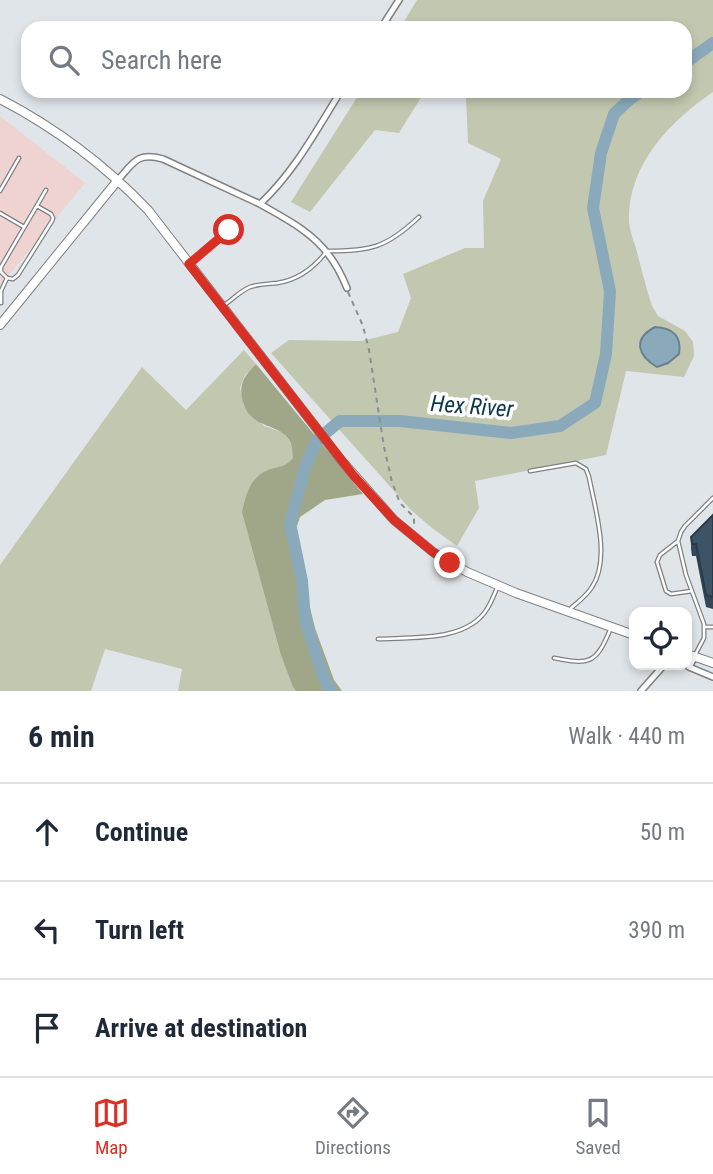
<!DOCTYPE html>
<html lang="en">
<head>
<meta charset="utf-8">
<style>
	:root { --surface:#fff; --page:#f2f2f3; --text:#1f2937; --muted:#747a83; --line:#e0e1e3; --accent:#d93025 }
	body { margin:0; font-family:"Roboto Condensed",sans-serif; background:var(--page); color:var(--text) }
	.controls { position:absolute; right:21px; bottom:21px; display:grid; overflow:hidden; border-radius:14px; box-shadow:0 4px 10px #0003 }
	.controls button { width:63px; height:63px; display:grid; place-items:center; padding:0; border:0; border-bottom:2px solid var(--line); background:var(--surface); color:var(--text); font:35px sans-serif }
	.stop { position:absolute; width:21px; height:21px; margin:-16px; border:5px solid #d93025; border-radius:50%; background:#fff }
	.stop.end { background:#d93025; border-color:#fff; box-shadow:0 2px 7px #0008 }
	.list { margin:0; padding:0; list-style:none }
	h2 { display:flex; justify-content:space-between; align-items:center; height:91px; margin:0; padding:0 28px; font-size:30px }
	h2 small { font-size:23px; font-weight:400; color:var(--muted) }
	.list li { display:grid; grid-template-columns:46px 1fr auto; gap:21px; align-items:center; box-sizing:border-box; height:98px; padding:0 28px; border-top:2px solid var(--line) }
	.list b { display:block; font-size:26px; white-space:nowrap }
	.list em { font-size:23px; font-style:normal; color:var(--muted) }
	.icon { flex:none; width:38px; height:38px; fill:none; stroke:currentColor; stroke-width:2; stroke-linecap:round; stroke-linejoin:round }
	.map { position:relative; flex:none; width:713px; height:691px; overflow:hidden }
	.search { position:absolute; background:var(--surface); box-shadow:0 4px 10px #0003; left:21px; right:21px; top:21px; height:77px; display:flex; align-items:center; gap:18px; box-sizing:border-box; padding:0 24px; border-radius:21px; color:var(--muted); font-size:26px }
	.sheet { height:385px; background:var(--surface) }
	nav { display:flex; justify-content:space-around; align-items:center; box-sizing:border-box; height:98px; border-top:2px solid var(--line); background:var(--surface); font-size:19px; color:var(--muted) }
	nav a { display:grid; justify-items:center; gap:4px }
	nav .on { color:var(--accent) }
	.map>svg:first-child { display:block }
	.industrial { fill:#eed3d1 }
	.green { fill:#c2c8af }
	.forest { fill:#9fa788 }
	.water { fill:#8aaabc; stroke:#6a808e; stroke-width:2 }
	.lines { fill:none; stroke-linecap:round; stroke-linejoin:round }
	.river { stroke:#8aaabc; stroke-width:12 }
	.lane-casing { stroke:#7d8185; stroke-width:5 }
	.street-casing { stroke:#7d8185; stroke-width:8 }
	.secondary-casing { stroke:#7d8185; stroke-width:10 }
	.path { stroke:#8b8e91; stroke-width:2; stroke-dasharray:5 5; stroke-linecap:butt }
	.lane { stroke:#fff; stroke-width:2.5 }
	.street { stroke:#fff; stroke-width:5 }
	.secondary { stroke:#fff; stroke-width:8 }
	.wall { fill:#344859 }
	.building { fill:#3c5467; stroke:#2a3b48; stroke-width:2 }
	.route { stroke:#d93025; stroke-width:9 }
	.labels { text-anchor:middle; stroke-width:7; stroke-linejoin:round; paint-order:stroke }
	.water-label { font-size:23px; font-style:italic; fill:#0c384c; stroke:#fff }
</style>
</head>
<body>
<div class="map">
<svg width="713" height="691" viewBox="0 0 713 691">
	<rect width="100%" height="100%" fill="#e0e5e9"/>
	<path class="industrial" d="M0,116L85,183L0,286Z"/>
	<path class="green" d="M417,0H713V92C669,122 627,166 629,222C630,231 633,240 636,248C641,268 646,287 652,306L658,316L685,331L693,342L694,356L684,377L626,371L606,455L475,481L479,508L457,546L432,528L411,510L271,353L289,340L362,341L398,332L411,298L403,274L465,248H484L483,201L501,159L468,143L466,97L460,91H685V28H400Z
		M361,91H425L399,133L375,130L310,212L291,202Z
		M244,350L256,364L245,375L240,388L244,405L264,426L282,432L292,443L293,458L286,466L266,471L293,687L296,691H178L182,669L105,649L91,691H0V565L142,367L186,410Z"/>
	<path class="forest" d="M256,364L363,494L325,500L300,517L293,538L315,628L334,680L342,691H296L293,687L281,655L242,512C246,495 250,477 268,470C280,466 284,468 293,458C292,453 293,446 290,441C278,421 249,431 242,398C239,383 245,375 256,364Z"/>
	<path class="water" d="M655,327C673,328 682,336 679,354L668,363L657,367C638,356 632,339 655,327Z"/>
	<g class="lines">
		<path class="river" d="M685,63L713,43
			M331,691L323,676L305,619L302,581L290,523L305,467L317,440L340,421H400L511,433L560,426L595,403L606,354L610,291L593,208L601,153L614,114L630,99L642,91"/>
		<defs>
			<path id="lane" d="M0,191L19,158
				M37,206L51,214L53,218L52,221L18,275L13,279L7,278L1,272V267L46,190
				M0,213L24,227
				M192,262L229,230
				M1,303V291L7,278
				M223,306C232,300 240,291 250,287C259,284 268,284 277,283C298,280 314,268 327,251C371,251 386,248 419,217
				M530,471L576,463L586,469L589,477C595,509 611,559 592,587C586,597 576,603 568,611
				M678,541L660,555L657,562L666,591L671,594L692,591
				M704,627H713
				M378,639C412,637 467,642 487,609C491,603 494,595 497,588
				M696,653L704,638V624L686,575L678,541L681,532L685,526L713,498
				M554,658C589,665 596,664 610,630"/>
			<path id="street" d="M381,28L399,0
				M118,180C134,162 137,152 163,159L260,204C295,171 316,131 341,91
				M260,204C284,218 311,231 328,254C336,264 342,276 347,288
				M695,656L689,667L713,677
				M641,691L664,665"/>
			<path id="secondary" d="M0,99C56,128 105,165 148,210L341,460L394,520L433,552L467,572L516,593L634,635
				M0,325L118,180
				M687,654L713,663"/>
		</defs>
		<use href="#lane" class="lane-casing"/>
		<use href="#street" class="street-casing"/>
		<use href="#secondary" class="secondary-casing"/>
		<path class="path" d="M348,292L363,326L369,350L384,447L392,482L400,503L414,517V526"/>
		<use href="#lane" class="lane"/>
		<use href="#street" class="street"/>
		<use href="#secondary" class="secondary"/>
	</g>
	<path class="wall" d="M713,515V609L706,607L696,556H692L691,549V537Z"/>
	<path class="building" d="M713,515V597L706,595L696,544H692L691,537Z"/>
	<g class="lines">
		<path class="route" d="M229,230L189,264L353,475L394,520L433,552L450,563"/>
	</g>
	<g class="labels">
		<g class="water-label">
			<text transform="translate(472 406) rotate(4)" y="8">Hex River</text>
		</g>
	</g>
</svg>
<div class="controls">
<button><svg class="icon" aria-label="locate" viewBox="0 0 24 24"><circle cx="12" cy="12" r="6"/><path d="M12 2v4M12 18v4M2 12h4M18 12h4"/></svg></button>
</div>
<div class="stop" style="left:229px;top:230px"></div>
<div class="stop end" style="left:450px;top:563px"></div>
<div class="search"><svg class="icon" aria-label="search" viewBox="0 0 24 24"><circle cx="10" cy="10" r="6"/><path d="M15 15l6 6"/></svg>Search here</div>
</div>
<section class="sheet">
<h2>6 min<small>Walk · 440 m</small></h2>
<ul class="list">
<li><svg class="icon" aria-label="ahead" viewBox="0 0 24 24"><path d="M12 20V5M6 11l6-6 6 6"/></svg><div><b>Continue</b></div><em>50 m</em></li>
<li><svg class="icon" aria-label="left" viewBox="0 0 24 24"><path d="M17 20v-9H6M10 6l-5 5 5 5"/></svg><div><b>Turn left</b></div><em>390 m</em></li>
<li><svg class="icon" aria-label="arrive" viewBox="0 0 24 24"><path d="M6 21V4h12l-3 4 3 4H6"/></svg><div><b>Arrive at destination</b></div></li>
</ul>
</section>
<nav>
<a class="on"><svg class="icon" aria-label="map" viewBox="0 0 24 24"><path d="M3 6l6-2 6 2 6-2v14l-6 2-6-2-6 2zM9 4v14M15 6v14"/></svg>Map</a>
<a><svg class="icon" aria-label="directions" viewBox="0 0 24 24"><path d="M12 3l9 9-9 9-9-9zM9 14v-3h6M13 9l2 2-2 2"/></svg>Directions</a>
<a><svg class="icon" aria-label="saved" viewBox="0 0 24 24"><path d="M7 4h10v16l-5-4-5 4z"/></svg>Saved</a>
</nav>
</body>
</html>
